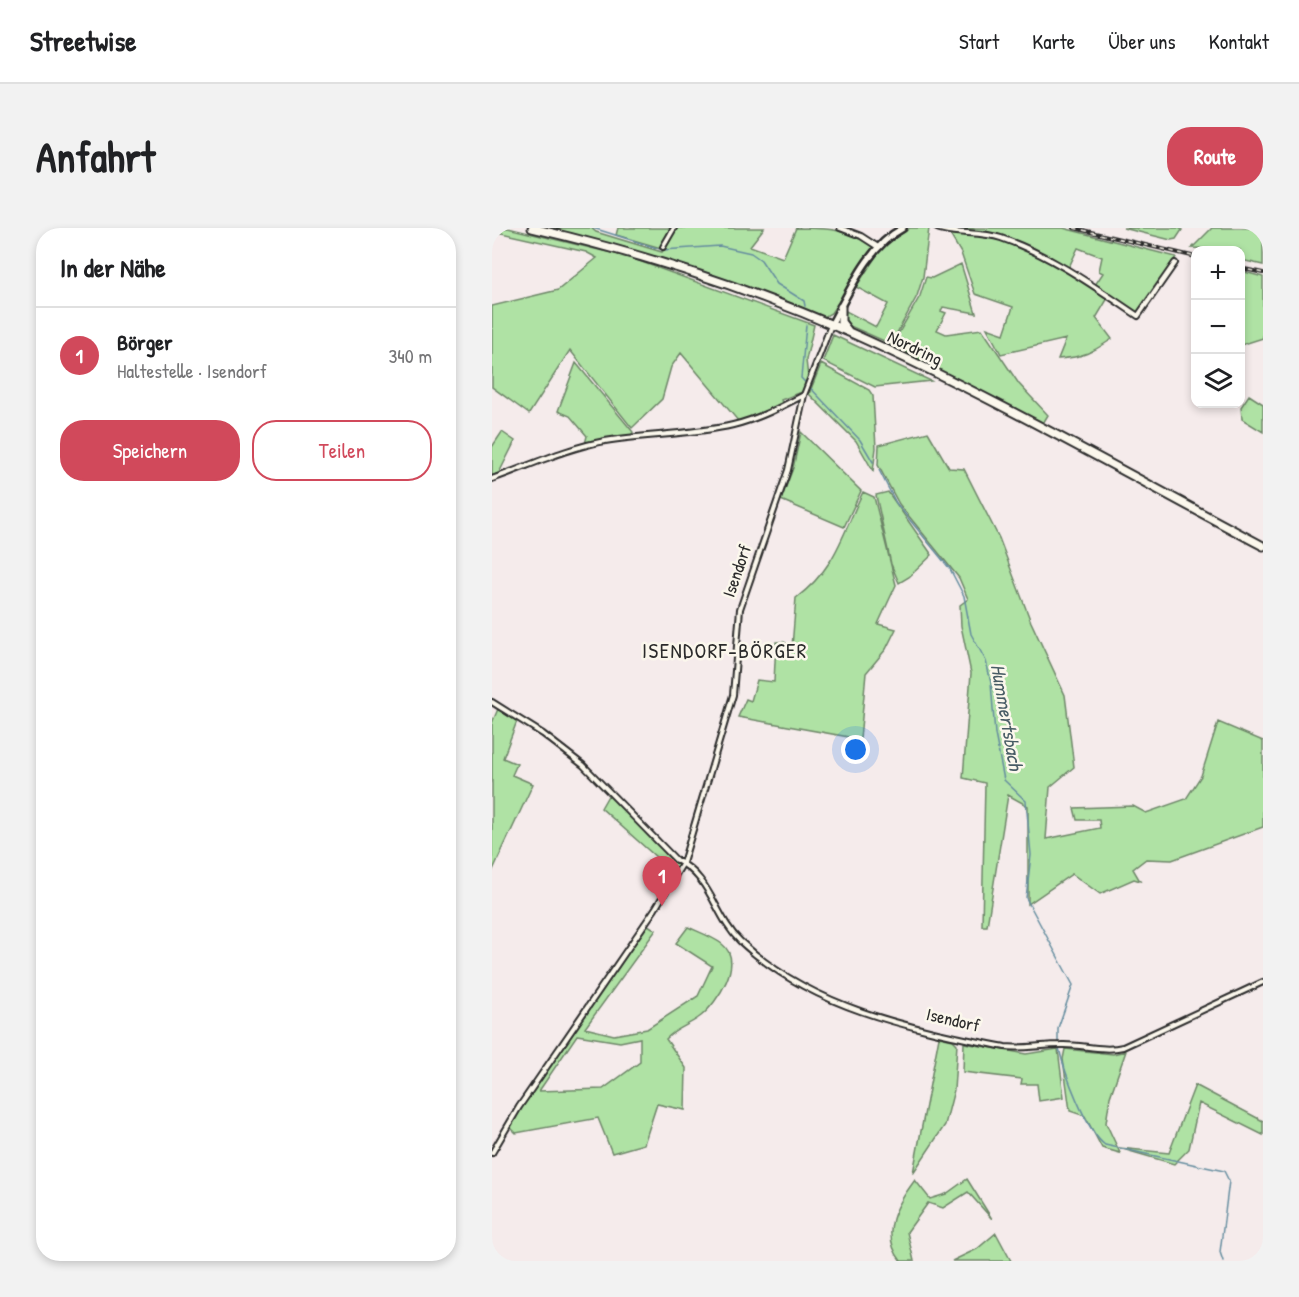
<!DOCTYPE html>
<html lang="de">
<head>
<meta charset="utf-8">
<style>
	:root { --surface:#fff; --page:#f2f2f2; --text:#202124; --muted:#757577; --line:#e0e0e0; --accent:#d1495b }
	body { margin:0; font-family:"Patrick Hand",sans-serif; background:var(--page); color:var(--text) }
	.controls { position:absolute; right:18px; top:18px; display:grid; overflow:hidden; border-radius:12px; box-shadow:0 3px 9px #0003 }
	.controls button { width:54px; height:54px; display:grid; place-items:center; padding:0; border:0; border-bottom:2px solid var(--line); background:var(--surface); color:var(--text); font:30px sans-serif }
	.you { position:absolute; left:364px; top:522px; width:21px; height:21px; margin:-15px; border:4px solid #fff; border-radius:50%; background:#1a73e8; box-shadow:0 0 0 9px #1a73e833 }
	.badge { display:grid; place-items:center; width:39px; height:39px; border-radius:50%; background:var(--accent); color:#fff; font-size:20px; font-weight:700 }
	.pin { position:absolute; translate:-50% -50px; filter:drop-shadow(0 2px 3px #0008) }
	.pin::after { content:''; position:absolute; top:32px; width:21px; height:18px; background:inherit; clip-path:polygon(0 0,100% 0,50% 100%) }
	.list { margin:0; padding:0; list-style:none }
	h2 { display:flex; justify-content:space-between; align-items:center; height:78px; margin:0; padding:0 24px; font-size:26px }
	h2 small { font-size:20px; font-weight:400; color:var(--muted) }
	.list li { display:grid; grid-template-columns:39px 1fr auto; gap:18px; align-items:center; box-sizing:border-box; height:96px; padding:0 24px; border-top:2px solid var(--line) }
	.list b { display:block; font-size:22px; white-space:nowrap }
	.list p { margin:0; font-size:20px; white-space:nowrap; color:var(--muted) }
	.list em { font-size:20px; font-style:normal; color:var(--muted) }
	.actions { display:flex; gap:12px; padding:18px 24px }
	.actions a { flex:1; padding:14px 0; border:2px solid var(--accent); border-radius:24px; text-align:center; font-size:21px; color:var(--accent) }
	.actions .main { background:var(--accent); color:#fff }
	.icon { flex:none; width:33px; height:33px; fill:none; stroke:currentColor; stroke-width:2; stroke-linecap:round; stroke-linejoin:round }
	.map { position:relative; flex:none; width:771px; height:1033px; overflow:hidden; border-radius:24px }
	header { display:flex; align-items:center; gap:36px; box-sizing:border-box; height:84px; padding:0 30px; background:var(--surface); border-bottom:2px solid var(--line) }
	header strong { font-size:28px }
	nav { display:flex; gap:33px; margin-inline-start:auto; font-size:21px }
	.intro { display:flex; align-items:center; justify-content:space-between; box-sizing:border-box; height:144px; padding:0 36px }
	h1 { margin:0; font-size:42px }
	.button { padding:15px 27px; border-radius:24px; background:var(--accent); color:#fff; font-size:21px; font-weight:700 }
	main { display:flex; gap:36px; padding:0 36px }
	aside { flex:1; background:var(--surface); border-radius:24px; box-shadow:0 3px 9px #0003 }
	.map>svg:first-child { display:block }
	.green { fill:#afe2a4; stroke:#6d8668; stroke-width:1.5; fill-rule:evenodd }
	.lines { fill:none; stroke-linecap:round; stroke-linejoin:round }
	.stream { stroke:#658d9f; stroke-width:1.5 }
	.minor-casing { stroke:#2b2b2b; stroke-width:8 }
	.tertiary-casing { stroke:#2b2b2b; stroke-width:10 }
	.primary-casing { stroke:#2b2b2b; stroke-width:11 }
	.minor { stroke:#fbf7ec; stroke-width:4 }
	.tertiary { stroke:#fbf7ec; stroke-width:5 }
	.primary { stroke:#fbf7ec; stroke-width:7 }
	.rail-casing { stroke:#2b2b2b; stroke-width:4 }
	.rail { stroke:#fbf7ec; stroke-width:1.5; stroke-dasharray:4.5; stroke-linecap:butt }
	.labels { text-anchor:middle; stroke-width:5; stroke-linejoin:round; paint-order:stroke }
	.street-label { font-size:18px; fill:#2b2b2b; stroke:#fbf7ec }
	.water-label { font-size:20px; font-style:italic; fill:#485c65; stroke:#fbf7ec }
	.quarter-label { font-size:21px; letter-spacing:1.5px; fill:#2b2b2b; stroke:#fbf7ec }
</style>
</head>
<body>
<header>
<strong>Streetwise</strong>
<nav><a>Start</a><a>Karte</a><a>Über uns</a><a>Kontakt</a></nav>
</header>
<div class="intro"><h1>Anfahrt</h1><a class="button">Route</a></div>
<main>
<aside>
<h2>In der Nähe<small></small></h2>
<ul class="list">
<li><span class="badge">1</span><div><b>Börger</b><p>Haltestelle · Isendorf</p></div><em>340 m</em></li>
</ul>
<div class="actions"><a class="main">Speichern</a><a>Teilen</a></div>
</aside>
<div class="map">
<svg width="771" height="1033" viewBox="0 0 771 1033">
	<rect width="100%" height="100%" fill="#f5ebeb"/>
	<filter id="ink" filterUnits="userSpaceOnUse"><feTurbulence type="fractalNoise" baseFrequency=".0167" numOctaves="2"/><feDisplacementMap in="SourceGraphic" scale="12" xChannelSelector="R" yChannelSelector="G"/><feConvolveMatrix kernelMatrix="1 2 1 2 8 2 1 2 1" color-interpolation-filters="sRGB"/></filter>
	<g filter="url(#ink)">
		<path class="green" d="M0,0H16L136,29L322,97L314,132L316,149L310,164L289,172L290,175L274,185L247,194L189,125L179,139L170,171L140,200L78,122L37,186L0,159V78L66,62L105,30L94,24L0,3Z
			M55,0H99L104,4L170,24L184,0H272L258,18L291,30L304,0C337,0 355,1 383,19L339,85L332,89L269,65Z
			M126,0H181L169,20L124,7Z
			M418,0H437L431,49L425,68L399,116L358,98L352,90L354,83L384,99L396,76L364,59L390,19Z
			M451,0H571L684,29L646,86L603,57L611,45L607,43L610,29L586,20L576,41L535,18L494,3Z
			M631,0H687L690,2L684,11L679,12Z
			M720,0H771V37L749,32L748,22L700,20Z
			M474,4C526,11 573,42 616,70L604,90L620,111C599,125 592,129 566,131L574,111L509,126L495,100L512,106L521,79L483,66L469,25L457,5Z
			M469,36L484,85L451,79L449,83L454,85L445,102L454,106L490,101L527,156L556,187L550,197L400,117L428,68L434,49L440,50Z
			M749,43L771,49V110L749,117Z
			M341,107L439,153L383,159L331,133Z
			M84,135L141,204L139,208L93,216L95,208L78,188L66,183Z
			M329,136L377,162L381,168L384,220L381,243L364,213L317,166Z
			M757,167L771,176V204L750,191L749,179Z
			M10,204L23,213L7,245L0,248V219Z
			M309,204L369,263L352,299L289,272L301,240Z
			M436,204L457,240L472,241L507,310L539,394L573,467L582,539L558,559L554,611L608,600L607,592H585L582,580L641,578L654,585L694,571L709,548L726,494L771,513V599L680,632L654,631L641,641L648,653L642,651L608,666L580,646L536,676V578L516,567L495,698H490L493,555L471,550L479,445L469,398L468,377L476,371L467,350L407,276L386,237L387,217Z
			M371,264L382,269L404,357L386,396L404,401L394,421L374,445L368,511L246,489L254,471L259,473L265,452L282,454L284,414H292L300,419L304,370C344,340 350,307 371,264Z
			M396,264L440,327L417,349L407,355L399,336L385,272L384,267Z
			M6,481L25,493L11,530L25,536L20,547L41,556L0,644V495Z
			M117,566L187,638L182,645L109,580Z
			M156,697L164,702L93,800L122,807L155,801L206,768L220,738L184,715L196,699C207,704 221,709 230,716C253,734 225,775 209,788C198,797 184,800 174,811L194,840L193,882L165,876L152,916L120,925L106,890L24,905L16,897ZM85,807L128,814L148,810V834L111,861L47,863Z
			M447,809L461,812L465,816L462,862L453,897L421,945Z
			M472,815L534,826L566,821L572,869L547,873L545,856H529L530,851L471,844Z
			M573,821L621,826L634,823L618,869L614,895L628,925L610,920L593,888L578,883L571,831Z
			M703,857L771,893V907L707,875L697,921L682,936L627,920L677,925Z
			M475,951L500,991L476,964L451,980L436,975L415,1004L422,1033H409C387,1005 405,976 423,952L438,971L454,966Z
			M504,1005L519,1033H460L485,1021Z"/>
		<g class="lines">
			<path class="stream" d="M101,0L171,22L228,18L259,25L269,32L285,56L312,73L313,78
				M314,97L309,150L368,212L381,234
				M387,242L404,275L458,341L472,368L479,406L494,433L499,455L503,506L512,552L534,573L539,627L534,670L581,757L566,800V815
				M567,820C572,843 594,903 613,917L732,943L737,953L728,1024L731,1033"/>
			<defs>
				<path id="minor" d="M348,0L369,8L386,19
					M445,0C460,7 488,3 509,10C559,27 603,59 646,88L683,35
					M171,19L182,0
					M0,251C37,238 74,220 113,213C155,206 198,207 241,197C266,191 289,179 312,167
					M0,474L51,506L91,537L184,632C219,648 223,689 248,713C320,781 419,800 513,819C532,821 550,817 569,817C590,816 610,824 631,819L771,754
					M0,925L27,879L163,681L191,635L241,467L248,381L296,242L312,167L339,97"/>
				<path id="tertiary" d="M339,97C358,63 375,19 411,0"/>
				<path id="primary" d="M40,0C148,25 257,60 359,105C500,168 635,246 771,318
					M349,79V94L356,103"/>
			</defs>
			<use href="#minor" class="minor-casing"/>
			<use href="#tertiary" class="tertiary-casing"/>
			<use href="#primary" class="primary-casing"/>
			<use href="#minor" class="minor"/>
			<use href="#tertiary" class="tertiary"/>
			<use href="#primary" class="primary"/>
			<defs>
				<path id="rail" d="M582,0L704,29
					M748,40L771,45"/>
			</defs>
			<use href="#rail" class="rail-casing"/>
			<use href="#rail" class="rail"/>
		</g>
	</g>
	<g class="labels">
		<g class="street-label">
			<text transform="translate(423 120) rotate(26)" y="6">Nordring</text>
			<text transform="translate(245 343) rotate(-71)" y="6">Isendorf</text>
			<text transform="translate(461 792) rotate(13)" y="6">Isendorf</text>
		</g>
		<g class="water-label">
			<text transform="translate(515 489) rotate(80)" y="7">Hummertsbach</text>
		</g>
		<g class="quarter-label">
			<text x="233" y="430">ISENDORF-BÖRGER</text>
		</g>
	</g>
</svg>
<div class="controls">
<button>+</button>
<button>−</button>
<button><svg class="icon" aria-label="layers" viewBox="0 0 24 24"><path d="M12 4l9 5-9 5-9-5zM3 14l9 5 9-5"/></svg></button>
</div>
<div class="you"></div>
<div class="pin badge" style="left:170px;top:678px">1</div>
</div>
</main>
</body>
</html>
